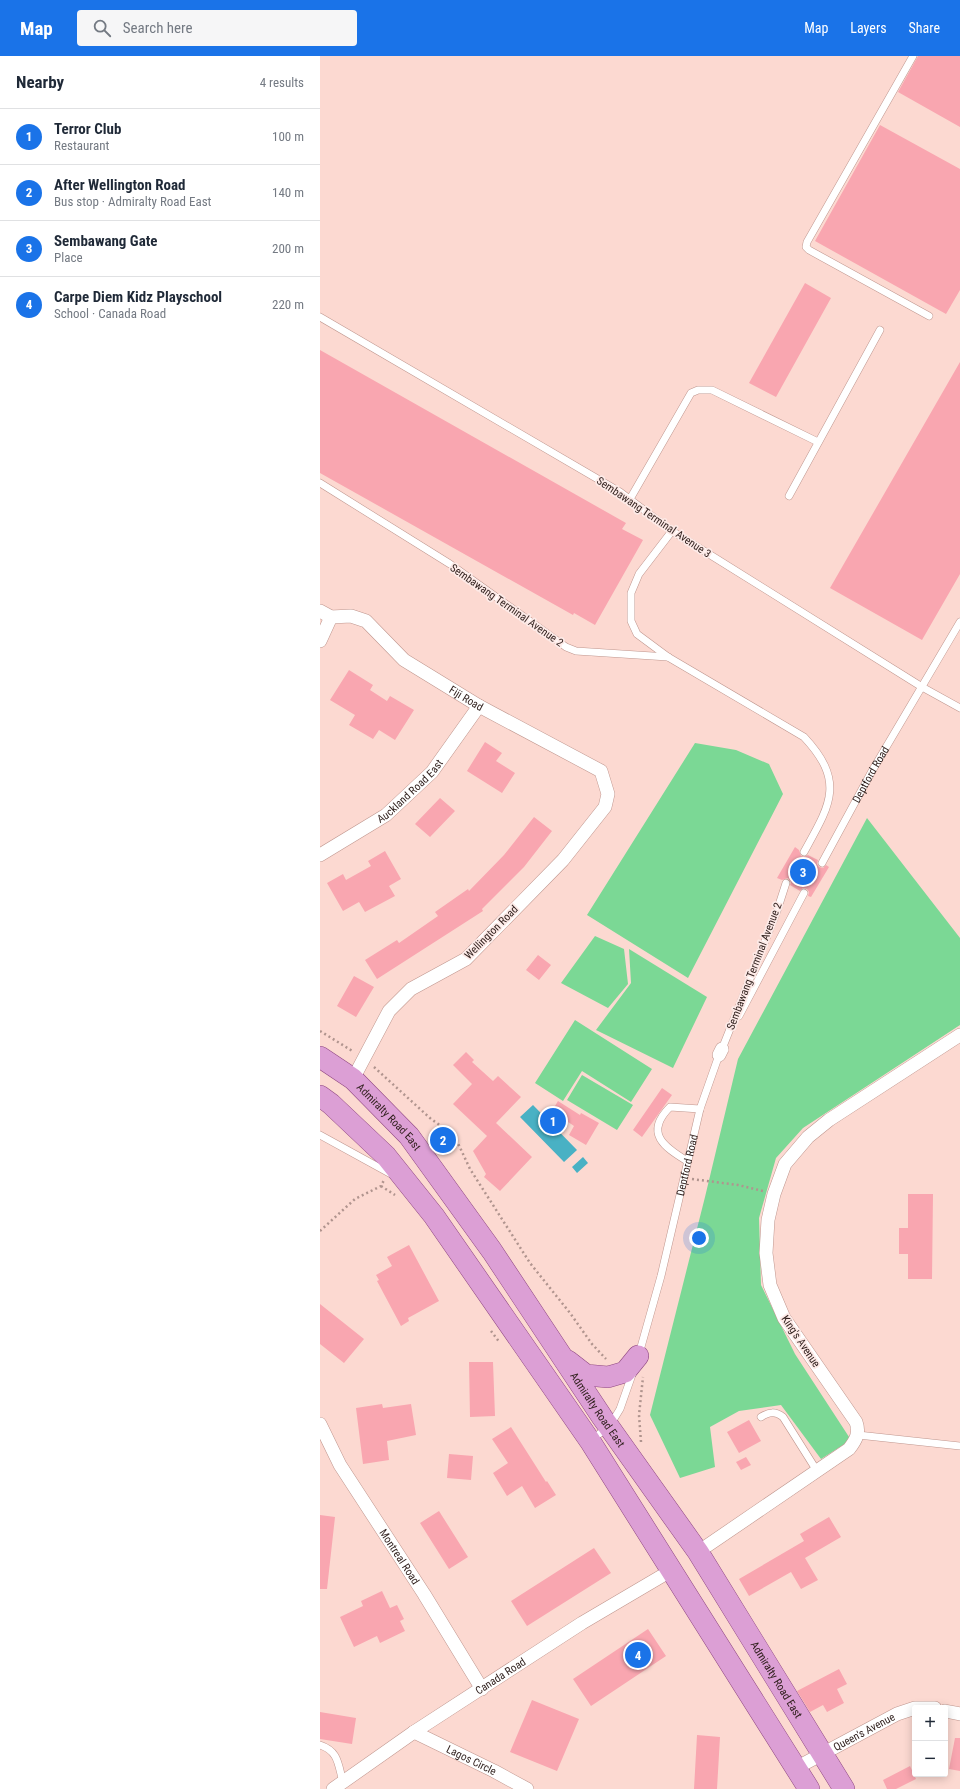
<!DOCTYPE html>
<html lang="en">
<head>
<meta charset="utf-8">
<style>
	:root { --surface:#fff; --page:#f6f6f7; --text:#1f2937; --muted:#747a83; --line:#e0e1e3; --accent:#1a73e8 }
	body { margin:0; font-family:"Roboto Condensed",sans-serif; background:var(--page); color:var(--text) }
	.controls { position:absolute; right:12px; bottom:12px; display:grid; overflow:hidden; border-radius:4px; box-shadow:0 2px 10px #0003 }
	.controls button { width:36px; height:36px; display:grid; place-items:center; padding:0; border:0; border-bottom:1px solid var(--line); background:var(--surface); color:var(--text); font:20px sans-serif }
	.you { position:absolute; left:379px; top:1182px; width:14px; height:14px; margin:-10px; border:3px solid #fff; border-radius:50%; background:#1a73e8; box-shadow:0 0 0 6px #1a73e833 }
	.badge { display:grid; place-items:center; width:26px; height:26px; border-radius:50%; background:var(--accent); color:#fff; font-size:13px; font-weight:700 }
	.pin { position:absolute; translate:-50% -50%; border:2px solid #fff; box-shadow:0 1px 4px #0006 }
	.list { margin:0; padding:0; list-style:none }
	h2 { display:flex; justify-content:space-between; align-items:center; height:52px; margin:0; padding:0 16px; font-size:17px }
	h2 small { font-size:13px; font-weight:400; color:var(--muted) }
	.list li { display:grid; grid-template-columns:26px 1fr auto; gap:12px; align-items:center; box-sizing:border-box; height:56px; padding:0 16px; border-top:1px solid var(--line) }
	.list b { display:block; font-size:15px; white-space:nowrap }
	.list p { margin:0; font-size:13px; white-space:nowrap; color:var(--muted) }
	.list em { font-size:13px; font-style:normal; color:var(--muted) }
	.icon { flex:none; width:22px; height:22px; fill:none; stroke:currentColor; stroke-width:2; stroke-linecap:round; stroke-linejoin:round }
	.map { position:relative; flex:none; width:640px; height:1733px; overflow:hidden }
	header { display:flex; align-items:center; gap:24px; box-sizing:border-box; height:56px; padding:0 20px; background:var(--accent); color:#fff }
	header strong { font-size:19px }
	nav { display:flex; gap:22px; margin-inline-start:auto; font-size:14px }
	.search { width:280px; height:36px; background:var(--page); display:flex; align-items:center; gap:10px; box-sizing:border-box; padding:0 14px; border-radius:4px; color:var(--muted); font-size:15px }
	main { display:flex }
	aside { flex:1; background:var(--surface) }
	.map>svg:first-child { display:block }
	.green { fill:#7bd895 }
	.water { fill:#49b1c4 }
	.building { fill:#f9a6b0 }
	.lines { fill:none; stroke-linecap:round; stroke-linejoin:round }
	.lane-casing { stroke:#bf968e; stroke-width:8 }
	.street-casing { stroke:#bf968e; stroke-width:14 }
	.primary-casing { stroke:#904882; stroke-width:22 }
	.path { stroke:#b0948e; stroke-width:2.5; stroke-dasharray:2 3; stroke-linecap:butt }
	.lane { stroke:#fff; stroke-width:7 }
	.street { stroke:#fff; stroke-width:13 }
	.primary { stroke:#dc9fd5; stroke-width:21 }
	.labels { text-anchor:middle; stroke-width:3.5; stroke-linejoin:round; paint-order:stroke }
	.street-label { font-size:11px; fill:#2e1e1b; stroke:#fdeae7 }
</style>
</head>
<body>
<header>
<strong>Map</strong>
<div class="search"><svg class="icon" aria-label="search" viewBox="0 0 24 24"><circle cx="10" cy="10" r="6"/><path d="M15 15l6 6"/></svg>Search here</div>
<nav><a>Map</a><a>Layers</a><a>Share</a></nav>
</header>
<main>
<aside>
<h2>Nearby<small>4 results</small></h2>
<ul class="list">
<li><span class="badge">1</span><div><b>Terror Club</b><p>Restaurant</p></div><em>100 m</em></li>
<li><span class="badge">2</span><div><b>After Wellington Road</b><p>Bus stop · Admiralty Road East</p></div><em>140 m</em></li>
<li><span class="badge">3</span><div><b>Sembawang Gate</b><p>Place</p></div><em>200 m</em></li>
<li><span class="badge">4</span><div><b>Carpe Diem Kidz Playschool</b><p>School · Canada Road</p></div><em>220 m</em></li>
</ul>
</aside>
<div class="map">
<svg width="640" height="1733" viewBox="0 0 640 1733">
	<rect width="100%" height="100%" fill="#fcd9d1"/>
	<path class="green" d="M375,687L416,694L449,708L463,738L368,922L267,859Z
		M547,762L640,882V969L483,1072L456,1102L439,1162L441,1229L475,1298L531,1384L501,1403L461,1349L419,1355L390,1371L395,1411L360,1422L330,1359L385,1141L418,1003Z
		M275,880L304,893L308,928L288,952L241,927Z
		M309,893L387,941L353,1012L276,974L311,927Z
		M255,964L332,1013L311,1046L262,1015L243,1045L215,1027Z
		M262,1019L313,1049L297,1074L247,1044Z"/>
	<path class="water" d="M213,1049L257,1094L244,1106L200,1061Z
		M263,1101L268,1107L257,1117L252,1111Z"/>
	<path class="building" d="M598,0H640V71L578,36Z
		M560,69L640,113V234L626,258L495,185Z
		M485,227L511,242L456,341L429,327Z
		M0,294L306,467L302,473L323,484L275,569L254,557L253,559L0,417Z
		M640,306V518L602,584L510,532Z
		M29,614L53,629L50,634L67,645L70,640L94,654L75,684L59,674L53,683L29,669L35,659L10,644Z
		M165,686L182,697L176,705L195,717L182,737L147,715Z
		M120,742L135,755L110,781L95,768Z
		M214,761L232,775L204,811L162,853L163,855L57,923L45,904L77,884L79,887L118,860L115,856L148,833L149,835L184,799Z
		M475,791L479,794L481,800L484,801L488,799L498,804L497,808L499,811L503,812L506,809L509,811L491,841L488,840L489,836L487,833L483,832L480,835L470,829L471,826L468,822L462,824L457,822Z
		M65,795L81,823L69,830L75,840L45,856L39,846L23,855L7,827L23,818L26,824L51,810L48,805Z
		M218,899L231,909L219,924L206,914Z
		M34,920L54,931L36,961L17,950Z
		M146,996L154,1004L152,1006L173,1025L178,1020L201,1041L176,1067L212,1101L180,1135L164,1121L166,1118L153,1095L167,1080L133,1048L152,1028L133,1009Z
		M342,1032L352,1039L322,1081L313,1074Z
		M238,1045L260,1059L261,1057L279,1067L266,1089L249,1079L254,1070L232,1055Z
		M588,1138H613L612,1223H588V1198H579V1172H588Z
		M89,1189L119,1245L88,1262L89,1265L81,1270L57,1225L59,1224L56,1219L72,1210L67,1201Z
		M0,1248L44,1283L24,1307L0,1288Z
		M149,1306H173L175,1360L150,1361Z
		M62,1348L63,1352L91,1348L96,1379L67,1385L69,1404L43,1408L36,1352Z
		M429,1364L441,1385L419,1397L407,1376Z
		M191,1371L226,1426L227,1425L236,1439L215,1452L202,1430L187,1440L173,1417L188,1407L172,1383Z
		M129,1398L153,1400L151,1424L127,1422Z
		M426,1401L431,1409L421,1414L416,1406Z
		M119,1455L148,1501L129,1513L100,1467Z
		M0,1459L15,1461L7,1533H0Z
		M509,1461L521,1481L485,1502L498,1524L481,1533L471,1516L429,1540L419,1523L484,1485L480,1478Z
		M274,1492L291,1517L207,1570L191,1545Z
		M62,1535L70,1552L77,1549L84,1563L80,1565L85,1575L60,1587L57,1580L34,1591L20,1561L43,1550L41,1545Z
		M328,1573L346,1600L271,1650L253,1623Z
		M519,1613L527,1628L517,1633L524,1647L507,1656L503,1649L490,1656L477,1635Z
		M212,1644L259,1663L237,1715L190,1696Z
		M0,1656L36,1662L32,1688L0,1683Z
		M377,1679L400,1681L397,1733H374Z
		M635,1682H640V1715L629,1713Z
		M590,1710L596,1723L576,1733H567L563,1724Z"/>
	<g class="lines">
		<defs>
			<g id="lane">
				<path d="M593,0L487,186L486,191L489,194L609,260"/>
				<path d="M0,261L300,436L352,475L602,631L640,652"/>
				<path d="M0,427L130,508L246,591L256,595L348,601"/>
				<path d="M469,440L560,274"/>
				<path d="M310,443L371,337L378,334H392L498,386"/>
				<path d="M352,475L319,518L311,537V565L317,578L348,601L484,681C526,726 510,749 484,796"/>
				<path id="s1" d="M502,807L552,715L640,566"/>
				<path d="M419,960L484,837"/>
				<path d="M402,993L457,855L466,827"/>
				<path d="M0,1079L71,1118"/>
				<path d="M367,1105C344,1091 324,1077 350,1051L380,1053"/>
				<path id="s2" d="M319,1298L341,1220L380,1053L399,999"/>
				<path d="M441,1361C449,1356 455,1355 463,1361L497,1415"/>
				<path d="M538,1379L640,1390"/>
				<path d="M272,1383L289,1371L300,1353L313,1316"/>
				<path d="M0,1689C19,1695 18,1709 23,1726"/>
			</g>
			<g id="street">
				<path id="s3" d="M0,555L11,561L31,560L46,565L84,604L159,650L281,715L288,738L285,751L243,804L146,903L91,933L69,955L33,1023"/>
				<path d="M0,585L11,561"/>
				<path id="s4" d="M0,799L66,759L112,716L159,650"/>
				<path d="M399,999L402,993"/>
				<path id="s5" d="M0,1368L20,1409L104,1538L162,1633"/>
				<path d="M378,1496L529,1393C536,1384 540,1377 536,1366L464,1262L450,1229L446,1197L448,1164L454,1138L465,1108L488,1081L509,1064L640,979"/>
				<path d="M625,1655L640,1658"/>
				<path id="s6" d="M94,1676L174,1715L207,1733"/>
				<path id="s7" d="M476,1712L577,1658L595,1652H615"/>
				<path id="s8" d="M13,1733L94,1676L262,1567L352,1514"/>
			</g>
			<g id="primary">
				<path id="s9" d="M0,1001L33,1023L89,1080L172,1195L282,1361L378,1496L524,1733"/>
				<path d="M0,1040L11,1048L66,1100L114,1160L270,1385L489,1733"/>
				<path d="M248,1305L266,1319L288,1321L305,1316L318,1300"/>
			</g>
		</defs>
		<use href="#lane" class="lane-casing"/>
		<use href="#street" class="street-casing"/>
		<use href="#primary" class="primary-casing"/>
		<path class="path" d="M0,975L34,996
			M54,1011L111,1063L124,1072L136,1083L150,1113L210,1207L250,1257L272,1288L286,1303
			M372,1123L418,1129L443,1135
			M61,1130L75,1139
			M0,1175L35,1143L61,1130L64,1124
			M171,1275L180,1287
			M321,1386L319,1359L323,1321"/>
		<use href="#lane" class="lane"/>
		<use href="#street" class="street"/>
		<use href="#primary" class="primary"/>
	</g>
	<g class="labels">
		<g class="street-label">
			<text transform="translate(334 461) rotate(34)" y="4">Sembawang Terminal Avenue 3</text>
			<text transform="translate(187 549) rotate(35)" y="4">Sembawang Terminal Avenue 2</text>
			<text dy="4" stroke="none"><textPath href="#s3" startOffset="176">Fiji Road</textPath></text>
			<text dy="4" stroke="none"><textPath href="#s1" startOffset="101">Deptford Road</textPath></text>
			<text dy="4" stroke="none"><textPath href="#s4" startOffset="111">Auckland Road East</textPath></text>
			<text transform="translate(171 876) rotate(-45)" y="4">Wellington Road</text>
			<text transform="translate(434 910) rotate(-69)" y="4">Sembawang Terminal Avenue 2</text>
			<text dy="4" stroke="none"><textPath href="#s9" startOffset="92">Admiralty Road East</textPath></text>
			<text dy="4" stroke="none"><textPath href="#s2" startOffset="195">Deptford Road</textPath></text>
			<text transform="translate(481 1285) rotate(56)" y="4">King's Avenue</text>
			<text dy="4" stroke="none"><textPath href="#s9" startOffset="452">Admiralty Road East</textPath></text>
			<text dy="4" stroke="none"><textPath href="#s5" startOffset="155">Montreal Road</textPath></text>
			<text dy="4" stroke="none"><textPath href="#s8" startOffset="202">Canada Road</textPath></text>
			<text dy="4" stroke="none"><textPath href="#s9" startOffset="776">Admiralty Road East</textPath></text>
			<text dy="4" stroke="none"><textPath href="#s7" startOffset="77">Queen's Avenue</textPath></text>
			<text dy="4" stroke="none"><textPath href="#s6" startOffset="64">Lagos Circle</textPath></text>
		</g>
	</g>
</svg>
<div class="controls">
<button>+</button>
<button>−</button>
</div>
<div class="you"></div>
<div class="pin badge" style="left:233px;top:1065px">1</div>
<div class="pin badge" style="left:123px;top:1084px">2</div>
<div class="pin badge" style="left:483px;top:816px">3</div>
<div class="pin badge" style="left:318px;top:1599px">4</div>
</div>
</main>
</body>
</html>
